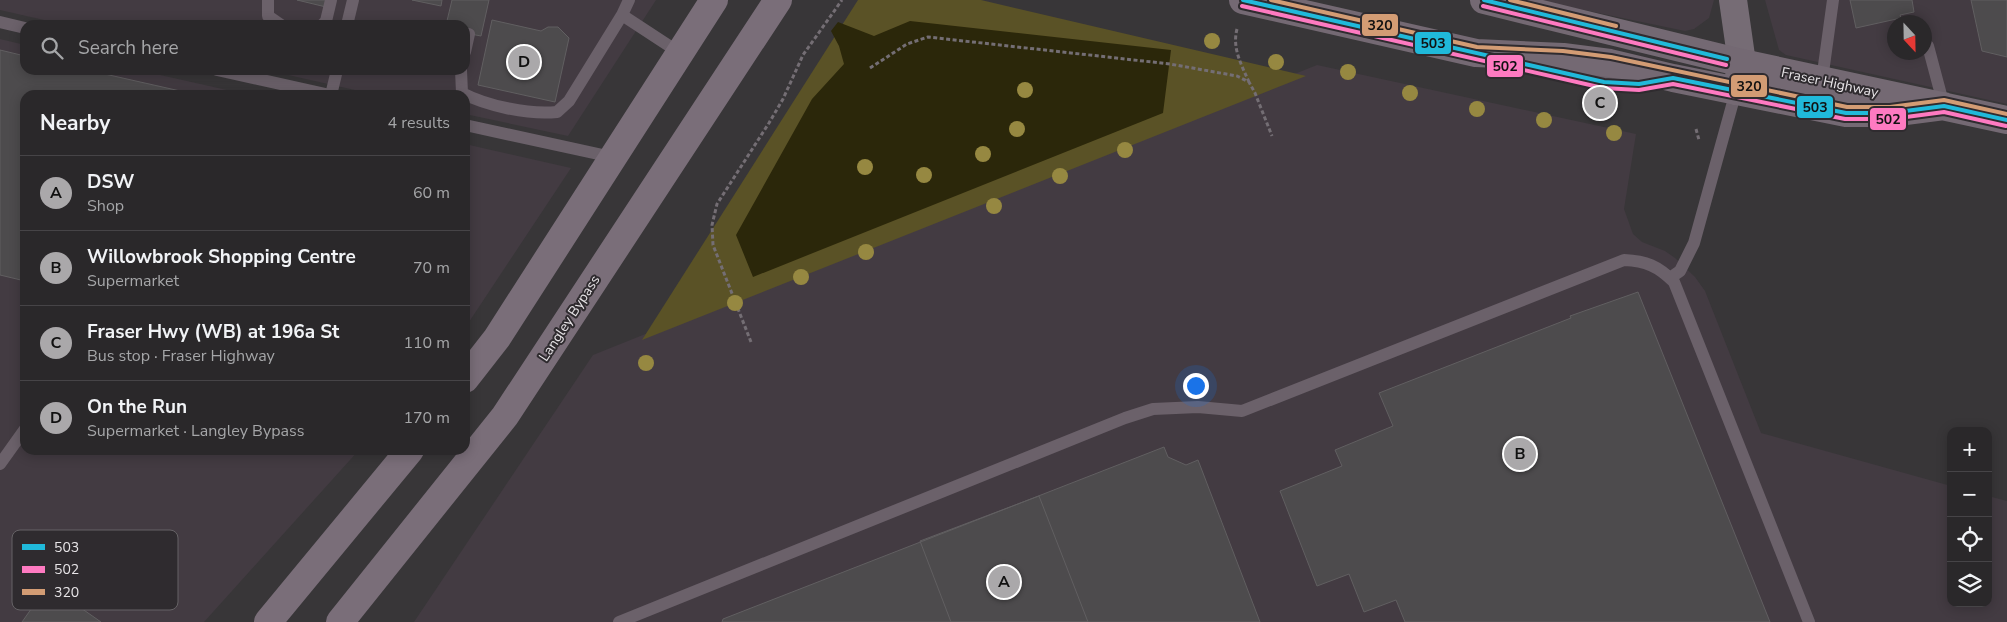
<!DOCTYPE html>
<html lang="en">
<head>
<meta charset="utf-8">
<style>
	:root { --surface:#2a282a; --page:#363436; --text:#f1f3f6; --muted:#a5a6a8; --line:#464447; --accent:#aaa8aa }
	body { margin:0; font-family:"Nunito Sans",sans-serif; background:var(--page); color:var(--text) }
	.controls { position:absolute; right:15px; bottom:15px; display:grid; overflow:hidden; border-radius:10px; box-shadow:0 2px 12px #0003 }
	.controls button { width:45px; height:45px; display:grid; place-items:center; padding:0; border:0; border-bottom:1px solid var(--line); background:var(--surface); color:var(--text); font:25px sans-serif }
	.compass { position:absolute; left:1887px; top:15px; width:45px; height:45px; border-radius:50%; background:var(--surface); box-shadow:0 2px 12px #0003; rotate:158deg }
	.you { position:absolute; left:1195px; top:385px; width:18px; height:18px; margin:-12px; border:4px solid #fff; border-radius:50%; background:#1a73e8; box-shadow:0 0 0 8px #1a73e833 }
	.badge { display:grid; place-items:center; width:32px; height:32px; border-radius:50%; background:var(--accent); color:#111; font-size:16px; font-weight:700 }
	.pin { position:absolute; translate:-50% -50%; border:2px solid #fff; box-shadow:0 1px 5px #0006 }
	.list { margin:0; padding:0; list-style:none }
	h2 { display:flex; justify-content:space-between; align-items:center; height:65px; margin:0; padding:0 20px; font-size:21px }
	h2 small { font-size:16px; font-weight:400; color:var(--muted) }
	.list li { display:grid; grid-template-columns:32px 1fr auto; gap:15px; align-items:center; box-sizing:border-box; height:75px; padding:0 20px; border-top:1px solid var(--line) }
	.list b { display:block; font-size:19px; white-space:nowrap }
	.list p { margin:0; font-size:16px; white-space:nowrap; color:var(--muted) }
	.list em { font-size:16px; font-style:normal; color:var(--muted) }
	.icon { flex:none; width:28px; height:28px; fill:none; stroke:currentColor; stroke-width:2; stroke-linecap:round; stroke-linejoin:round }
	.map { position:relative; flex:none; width:2007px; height:622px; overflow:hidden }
	.search { position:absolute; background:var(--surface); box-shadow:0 2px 12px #0003; left:20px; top:20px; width:450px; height:55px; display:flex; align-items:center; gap:12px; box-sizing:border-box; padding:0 18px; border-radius:15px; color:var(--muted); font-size:19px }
	.panel { position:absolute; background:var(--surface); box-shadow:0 2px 12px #0003; left:20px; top:90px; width:450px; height:365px; border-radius:15px }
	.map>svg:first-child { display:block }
	.built { fill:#433b42; fill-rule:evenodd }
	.green { fill:#5a5226 }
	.water { fill:#2b270a }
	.building { fill:#4d4b4d; stroke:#615f61 }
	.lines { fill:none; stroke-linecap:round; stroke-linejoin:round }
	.path { stroke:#746e74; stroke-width:3; stroke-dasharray:4 2.5; stroke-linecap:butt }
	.lane { stroke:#6b616a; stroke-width:12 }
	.secondary { stroke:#766c75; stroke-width:28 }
	.primary { stroke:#746973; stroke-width:28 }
	.highway { stroke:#7a6e79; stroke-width:28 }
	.bus-1-casing { stroke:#2f2b2f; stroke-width:8 }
	.bus-2-casing { stroke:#2f2b2f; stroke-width:8 }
	.bus-3-casing { stroke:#2f2b2f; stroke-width:8 }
	.bus-1 { stroke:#20b9da; stroke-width:4 }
	.bus-2 { stroke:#fe7ac1; stroke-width:4 }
	.bus-3 { stroke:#d39c74; stroke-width:4 }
	.tree { fill:#968841 }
	.labels { text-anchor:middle; stroke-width:4; stroke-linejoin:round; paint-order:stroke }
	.street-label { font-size:14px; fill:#e8e5e8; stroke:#2f2b2f }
	.key { fill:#2f2b2f; stroke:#666366; stroke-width:1 }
	.key-label { font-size:14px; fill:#e8e5e8 }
	.line-badge { stroke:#2f2b2f; stroke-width:2 }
	.pale-badge-label { font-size:14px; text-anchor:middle; font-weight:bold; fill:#111 }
</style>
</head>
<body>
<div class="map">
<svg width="2007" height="622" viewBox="0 0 2007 622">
	<rect width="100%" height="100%" fill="#383638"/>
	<path class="built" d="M0,0H656L568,136L465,114V95H377L266,70H465V25H66L0,10Z
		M1536,0H1714L1709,18L1694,29L1685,31Z
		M1765,0H2007V104L1786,55L1779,50ZM1894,22H1924V52H1894Z
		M0,39L25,45V70H138L249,95H25V450H359L204,622H0Z
		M1317,65L1636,134L1624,209L1633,234L1642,242L1665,251L1675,258L1695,277L1705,291L1761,433L1951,486V603H1988V496L2007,501V622H414L593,355Z
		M465,144L571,168L465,328Z"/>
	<path class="green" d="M858,0H981L1306,76L642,340Z"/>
	<path class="water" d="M910,21L1171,50L1163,113L753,277L736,235L812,99L844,64L839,46L831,31L838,22L874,36Z"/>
	<path class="building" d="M297,0H328L326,7Z
		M412,0H442L441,6Z
		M452,0H489L481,36L465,33V25H446Z
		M1850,0H1912L1914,12L1900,15L1901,18L1856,28Z
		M1971,0H2007V57L1982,51Z
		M492,20L541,31L548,27H558L569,38L555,102L478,85Z
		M0,50L25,56V70H87L198,95H25V281L0,275Z
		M1638,292L1770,622H1405L1396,600L1364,612L1349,574L1317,586L1280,491L1342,466L1335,450L1393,426L1379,393L1571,318L1570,316Z
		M1164,447L1168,457L1186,465L1198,460L1260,622H722L723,619Z
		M1039,496L1088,622H951L920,541Z
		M48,585L101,622H22Z"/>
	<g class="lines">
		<path class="path" d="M1237,29C1232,48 1241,64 1249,82
			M870,68L907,44L928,37L1170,64L1237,76L1249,82L1255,93L1272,136
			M1696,129L1699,140
			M751,342L713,245L712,225L717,204L769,123L783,99L803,55L842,0"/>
		<path class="lane" d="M268,0V16L281,25
			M629,0L622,15L680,53
			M0,22L25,28
			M322,25L326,21L331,0
			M347,25L353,0
			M1928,46L1944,106
			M465,52L469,34
			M1534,67C1574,75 1614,89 1655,81
			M217,70L330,95
			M461,70L462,93C487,106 529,115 557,112L569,101L622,15
			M1822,80L1833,0
			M331,95L337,70
			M465,125L612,157
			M1670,278L1680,271L1694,243L1736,91
			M0,464L25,429
			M619,622L1125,418L1153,409L1198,407L1242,411L1624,260C1646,261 1658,266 1674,282L1809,622"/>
		<path class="secondary" d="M1733,0L1742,63L1736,91"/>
		<path class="primary" d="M1243,0L1476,53L1563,57L1610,63L1673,78L1846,113H1890L1944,106
			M1484,0L1742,63L2007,120"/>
		<path class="highway" d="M465,379L497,338L714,0
			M268,622L410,450
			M340,622L505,416L778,0"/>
		<defs>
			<path id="bus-1" d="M1243,0L1604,82L1639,84L1673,78L1846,113H1890L1944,106L2007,120
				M1484,0L1727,59"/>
			<path id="bus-2" d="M1242,6L1603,88L1639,90L1673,84L1845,119H1891L1944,112L2006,126
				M1483,6L1726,65"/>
			<path id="bus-3" d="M1271,0L1477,47L1563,51L1611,57L1847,107H1890L1944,100L2007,114
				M1510,0L1616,26"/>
		</defs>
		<use href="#bus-1" class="bus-1-casing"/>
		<use href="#bus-2" class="bus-2-casing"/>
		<use href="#bus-3" class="bus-3-casing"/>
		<use href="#bus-1" class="bus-1"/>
		<use href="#bus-2" class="bus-2"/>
		<use href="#bus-3" class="bus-3"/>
	</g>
	<g class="tree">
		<circle cx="1212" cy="41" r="8"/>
		<circle cx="1276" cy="62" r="8"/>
		<circle cx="1348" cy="72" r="8"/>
		<circle cx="1025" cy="90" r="8"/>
		<circle cx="1410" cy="93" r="8"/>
		<circle cx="1477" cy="109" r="8"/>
		<circle cx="1544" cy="120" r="8"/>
		<circle cx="1017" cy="129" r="8"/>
		<circle cx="1614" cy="133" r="8"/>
		<circle cx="1125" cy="150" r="8"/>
		<circle cx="983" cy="154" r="8"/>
		<circle cx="865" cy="167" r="8"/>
		<circle cx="924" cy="175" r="8"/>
		<circle cx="1060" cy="176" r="8"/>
		<circle cx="994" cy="206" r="8"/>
		<circle cx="866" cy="252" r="8"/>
		<circle cx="801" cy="277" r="8"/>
		<circle cx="735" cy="303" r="8"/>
		<circle cx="646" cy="363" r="8"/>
	</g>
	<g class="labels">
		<g class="street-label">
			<text transform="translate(1830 82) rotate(12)" y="5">Fraser Highway</text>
			<text transform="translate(569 318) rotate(-57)" y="5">Langley Bypass</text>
		</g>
	</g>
	<rect x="12" y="530" width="166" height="80" rx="8" class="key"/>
	<rect x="22" y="544" width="23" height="6" fill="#20b9da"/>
	<rect x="22" y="566" width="23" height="7" fill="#fe7ac1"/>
	<rect x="22" y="589" width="23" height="6" fill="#d39c74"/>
	<g class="key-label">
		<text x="54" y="552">503</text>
		<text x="54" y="574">502</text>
		<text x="54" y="597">320</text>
	</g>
	<g class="line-badge">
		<rect x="1361" y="13" width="38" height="24" rx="5" fill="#d39c74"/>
		<rect x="1414" y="31" width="38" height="24" rx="5" fill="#20b9da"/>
		<rect x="1486" y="54" width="38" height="24" rx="5" fill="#fe7ac1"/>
		<rect x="1730" y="74" width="38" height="24" rx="5" fill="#d39c74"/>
		<rect x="1796" y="95" width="38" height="24" rx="5" fill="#20b9da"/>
		<rect x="1869" y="107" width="38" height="24" rx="5" fill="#fe7ac1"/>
	</g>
	<g class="pale-badge-label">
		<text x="1380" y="30">320</text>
		<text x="1433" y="48">503</text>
		<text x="1505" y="71">502</text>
		<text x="1749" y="91">320</text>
		<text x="1815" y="112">503</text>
		<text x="1888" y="124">502</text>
	</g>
</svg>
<div class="controls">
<button>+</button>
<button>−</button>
<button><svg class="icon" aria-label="locate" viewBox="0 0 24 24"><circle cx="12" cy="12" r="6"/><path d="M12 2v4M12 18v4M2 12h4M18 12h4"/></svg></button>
<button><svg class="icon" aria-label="layers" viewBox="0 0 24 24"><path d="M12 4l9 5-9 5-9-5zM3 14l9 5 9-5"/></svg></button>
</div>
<svg class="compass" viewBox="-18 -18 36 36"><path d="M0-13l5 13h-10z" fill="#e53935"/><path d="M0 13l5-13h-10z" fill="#a5a6a8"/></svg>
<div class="you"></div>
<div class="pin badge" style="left:1004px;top:582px">A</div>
<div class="pin badge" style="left:1520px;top:454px">B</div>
<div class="pin badge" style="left:1600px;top:103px">C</div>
<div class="pin badge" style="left:524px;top:62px">D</div>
<div class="search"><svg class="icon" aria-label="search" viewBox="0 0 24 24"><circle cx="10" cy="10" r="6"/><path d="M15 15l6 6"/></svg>Search here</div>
<section class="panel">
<h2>Nearby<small>4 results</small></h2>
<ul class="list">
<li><span class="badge">A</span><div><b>DSW</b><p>Shop</p></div><em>60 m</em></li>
<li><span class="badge">B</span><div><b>Willowbrook Shopping Centre</b><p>Supermarket</p></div><em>70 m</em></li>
<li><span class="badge">C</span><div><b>Fraser Hwy (WB) at 196a St</b><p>Bus stop · Fraser Highway</p></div><em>110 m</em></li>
<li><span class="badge">D</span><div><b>On the Run</b><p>Supermarket · Langley Bypass</p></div><em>170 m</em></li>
</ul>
</section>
</div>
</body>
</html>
